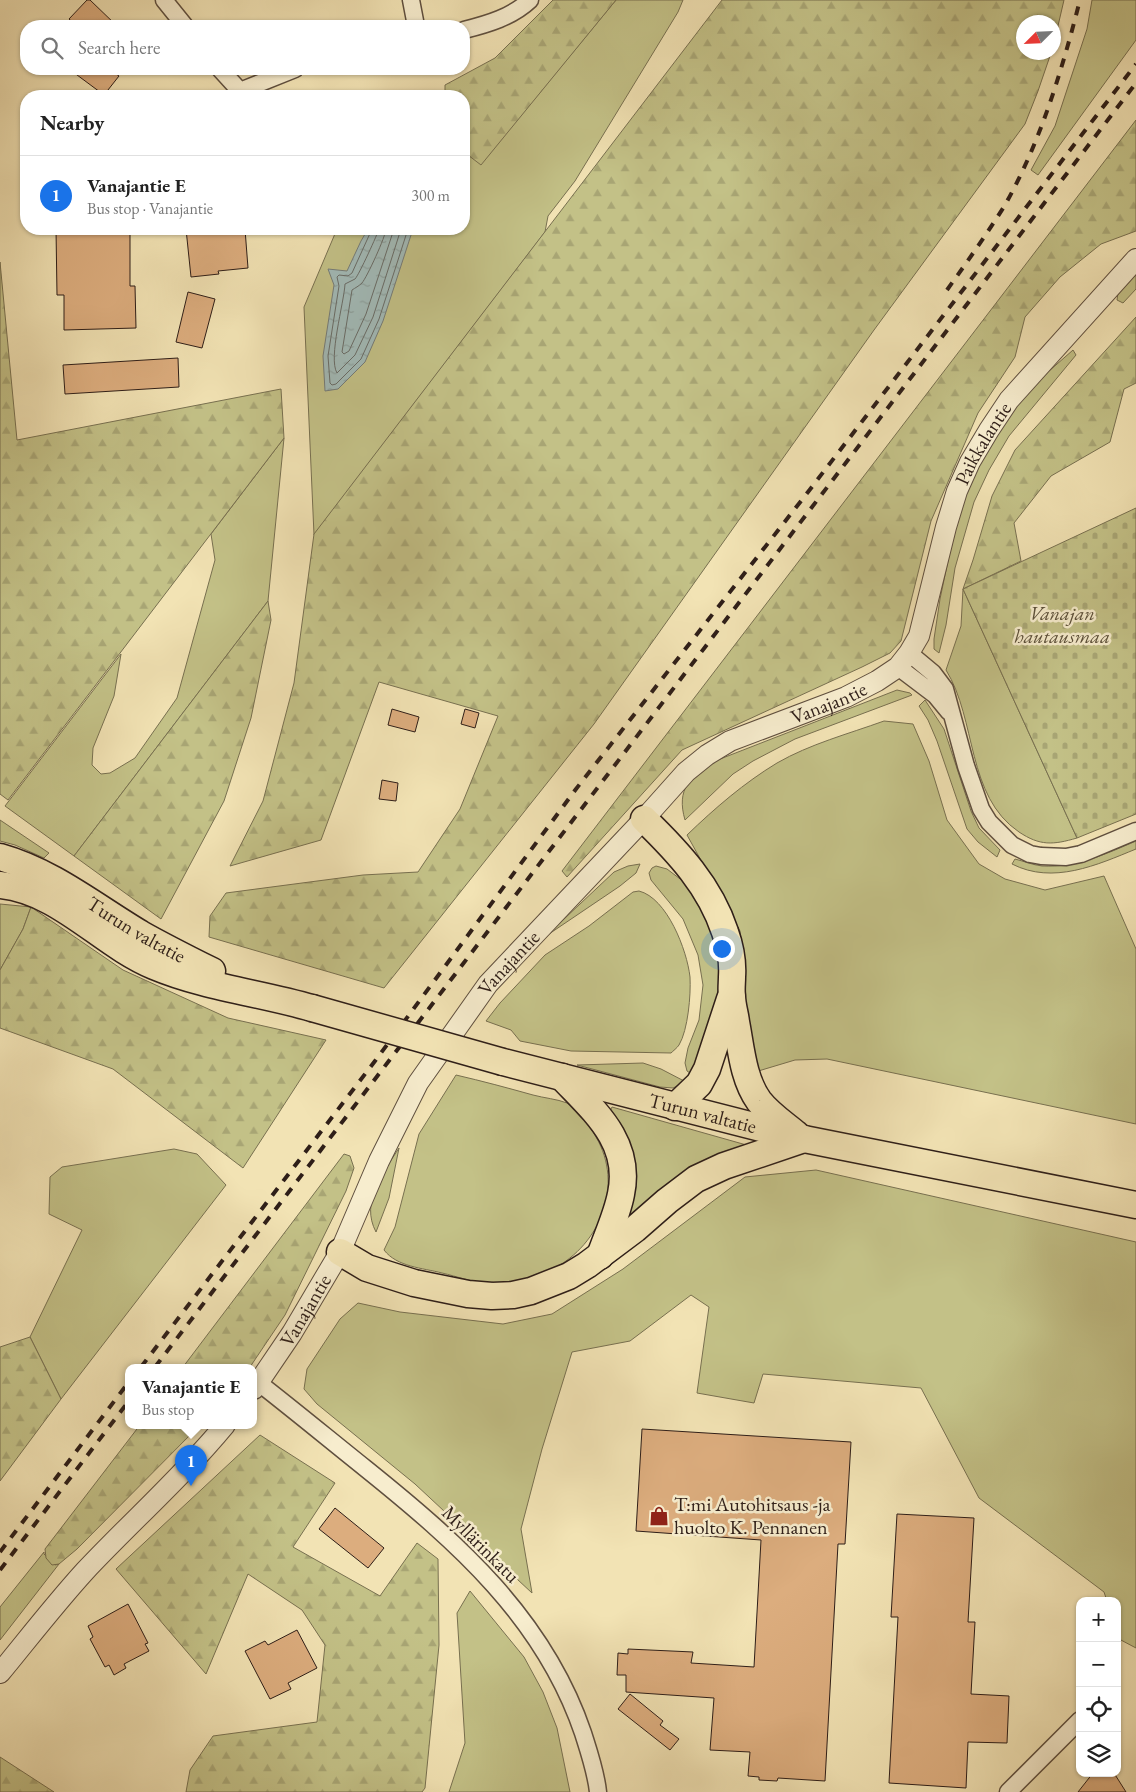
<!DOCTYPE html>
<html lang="en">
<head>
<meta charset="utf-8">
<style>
	:root { --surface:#fff; --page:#f2f2f2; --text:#222; --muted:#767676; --line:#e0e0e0; --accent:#1a73e8 }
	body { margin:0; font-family:"EB Garamond",serif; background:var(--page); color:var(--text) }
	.controls { position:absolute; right:15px; bottom:15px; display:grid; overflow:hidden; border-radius:10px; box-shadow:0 1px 4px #0004 }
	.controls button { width:45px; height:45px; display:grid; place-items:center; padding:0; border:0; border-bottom:1px solid var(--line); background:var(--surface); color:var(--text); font:25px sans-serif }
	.compass { position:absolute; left:1016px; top:15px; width:45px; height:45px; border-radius:50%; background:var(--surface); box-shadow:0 1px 4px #0004; rotate:246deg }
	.you { position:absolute; left:721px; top:948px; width:18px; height:18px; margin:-12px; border:4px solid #fff; border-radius:50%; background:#1a73e8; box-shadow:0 0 0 8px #1a73e833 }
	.badge { display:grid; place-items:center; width:32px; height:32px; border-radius:50%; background:var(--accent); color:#fff; font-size:16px; font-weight:700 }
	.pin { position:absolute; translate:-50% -41px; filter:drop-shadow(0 1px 2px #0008) }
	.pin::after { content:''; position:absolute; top:26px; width:18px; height:15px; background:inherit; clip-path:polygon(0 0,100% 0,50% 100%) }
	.popup { position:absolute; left:125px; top:1364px; width:132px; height:65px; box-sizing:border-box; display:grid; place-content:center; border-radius:10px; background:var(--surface); filter:drop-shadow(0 1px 4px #0005); font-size:16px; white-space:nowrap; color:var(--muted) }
	.popup b { font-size:19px; color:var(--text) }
	.popup::after { content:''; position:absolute; left:50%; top:100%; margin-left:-10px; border:10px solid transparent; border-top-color:var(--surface) }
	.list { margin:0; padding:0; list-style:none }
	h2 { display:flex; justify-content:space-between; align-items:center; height:65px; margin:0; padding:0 20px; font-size:21px }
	h2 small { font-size:16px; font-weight:400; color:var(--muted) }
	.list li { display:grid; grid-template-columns:32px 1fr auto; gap:15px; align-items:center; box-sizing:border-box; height:80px; padding:0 20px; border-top:1px solid var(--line) }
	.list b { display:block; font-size:19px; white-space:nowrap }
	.list p { margin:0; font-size:16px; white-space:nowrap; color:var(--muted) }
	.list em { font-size:16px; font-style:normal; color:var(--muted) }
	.icon { flex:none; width:28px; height:28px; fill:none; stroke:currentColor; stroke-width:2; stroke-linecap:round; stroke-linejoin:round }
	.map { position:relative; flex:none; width:1136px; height:1792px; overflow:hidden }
	.search { position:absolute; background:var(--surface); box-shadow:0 1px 4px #0004; left:20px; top:20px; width:450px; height:55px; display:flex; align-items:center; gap:12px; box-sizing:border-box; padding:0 18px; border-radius:20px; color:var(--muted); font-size:19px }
	.panel { position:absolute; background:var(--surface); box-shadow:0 1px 4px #0004; left:20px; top:90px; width:450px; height:145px; border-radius:20px }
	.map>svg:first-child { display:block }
	.green { fill:#c3c187; stroke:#787050 }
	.forest { fill:url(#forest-firs); stroke:#787050 }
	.cemetery { fill:url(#cemetery-stones); stroke:#787050 }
	.water { fill:url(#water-ripples); stroke:#747c79 }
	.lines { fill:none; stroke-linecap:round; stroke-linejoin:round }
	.shore { stroke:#686c68; stroke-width:1 }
	.building { fill:#dcad7e; stroke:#2e1e18 }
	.minor-casing { stroke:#5f4f3f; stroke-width:19 }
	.tertiary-casing { stroke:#5f4f3f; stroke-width:22 }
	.trunk-casing { stroke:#2e1e18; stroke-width:29 }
	.minor { stroke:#f7edce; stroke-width:16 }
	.tertiary { stroke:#f7edce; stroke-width:20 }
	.trunk { stroke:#f2e3b4; stroke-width:26 }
	.rail { stroke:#2e1e18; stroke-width:4; stroke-dasharray:9 9; stroke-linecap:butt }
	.trunk-bridge-casing { stroke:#2e1e18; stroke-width:29; stroke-linecap:butt }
	.trunk-bridge { stroke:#f2e3b4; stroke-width:26 }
	.labels { text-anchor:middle; stroke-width:5; stroke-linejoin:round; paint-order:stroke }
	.street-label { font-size:20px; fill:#2e1e18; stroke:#f7edce }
	.park-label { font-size:20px; font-style:italic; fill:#5b4f39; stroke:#f7edce }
	.poi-label { font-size:20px; fill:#2e1e18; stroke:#f7edce; text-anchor:start }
</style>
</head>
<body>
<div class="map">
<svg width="1136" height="1792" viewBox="0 0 1136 1792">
	<defs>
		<pattern id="forest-firs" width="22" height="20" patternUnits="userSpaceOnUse" patternTransform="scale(1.25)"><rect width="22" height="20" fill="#c3c187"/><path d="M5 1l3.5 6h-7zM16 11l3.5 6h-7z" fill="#a8a574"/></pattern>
		<pattern id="cemetery-stones" width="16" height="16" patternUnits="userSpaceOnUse" patternTransform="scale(1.25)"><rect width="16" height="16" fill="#c3c187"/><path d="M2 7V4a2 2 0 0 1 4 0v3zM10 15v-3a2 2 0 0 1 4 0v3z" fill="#a8a574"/></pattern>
		<pattern id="water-ripples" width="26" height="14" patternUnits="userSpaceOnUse" patternTransform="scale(1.25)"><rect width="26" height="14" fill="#a2bbb9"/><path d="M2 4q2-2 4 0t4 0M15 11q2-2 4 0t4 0" fill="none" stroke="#8ca09e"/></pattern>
	</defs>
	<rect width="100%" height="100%" fill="#f2e3b4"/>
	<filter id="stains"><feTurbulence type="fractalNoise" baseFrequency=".004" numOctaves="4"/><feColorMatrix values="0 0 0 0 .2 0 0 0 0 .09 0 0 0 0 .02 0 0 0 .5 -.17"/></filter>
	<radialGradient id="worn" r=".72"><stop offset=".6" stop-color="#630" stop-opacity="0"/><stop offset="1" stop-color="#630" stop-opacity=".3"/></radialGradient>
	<path class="green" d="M616,0H683L678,12L575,181L548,216L545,232L314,535L304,307L337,229H464V152L481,164Z
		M1092,0H1136V40L1038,175L1031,170L1055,126L1087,29Z
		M1136,272V289L1123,303L1117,300L1118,293Z
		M1073,350L1076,355L1009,436L989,470L974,502L955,568L946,625L939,653L934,649V639L940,599L949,556L960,512L971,480L1006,418L1040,379Z
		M284,438L268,601L74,856L5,806L121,654L114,696L93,748L92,765L101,774L110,773L135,758L177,698L215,560L211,534Z
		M963,589L1077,838C1053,845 1040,846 1019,832C966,796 977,720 946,670L961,626Z
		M897,690L910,693L912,695L795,739L753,761L733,774L685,820C676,789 690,776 715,761Z
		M925,700L944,729L971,811L979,828L1000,850L997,857L978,842L967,829L937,741L928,720L919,706Z
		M884,721L913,724L929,761L947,820L979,864L1005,879L1045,890L1104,876L1136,949V1124L827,1059L795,1060L755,1072L744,1029L740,931L687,835C715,808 744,783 777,763C810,744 848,734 884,721Z
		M0,820L49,853L44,858L15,845L0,841Z
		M1136,841V849C1097,865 1053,885 1012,864L1015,859C1023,861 1033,865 1042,866C1075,868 1106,854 1136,841Z
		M640,864L636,873L620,886L546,936L614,872L628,866Z
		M656,866L667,869L688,885L701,903L719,946L722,983L693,1075L687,1071L685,1063L688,1048L699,1020L703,985L698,955L683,919L651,880L649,873L652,868Z
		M639,891C667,898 687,950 690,977C691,995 688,1030 679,1045C677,1048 673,1051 671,1053L571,1051L520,1041L511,1030L486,1021L500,1003L545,955L589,926L633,892Z
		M0,904L31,907L23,929L0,970Z
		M643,1063L661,1069L686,1082L673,1088L660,1087L577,1065Z
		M456,1075C482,1081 508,1088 533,1095C544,1098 557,1099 567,1103C579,1109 590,1126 596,1137C624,1185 601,1244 553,1269C535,1279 510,1283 490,1283C477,1284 456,1276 442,1273C423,1268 397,1267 384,1250L395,1227L419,1134Z
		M612,1107L750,1146L623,1226L610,1111Z
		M399,1148L389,1198L376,1232C360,1202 383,1173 399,1148Z
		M174,1149L197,1154L226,1185L61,1399L30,1337L82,1230L49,1214L50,1177L62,1167Z
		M816,1170L1136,1242V1648L1119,1639L1117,1633V1601H1107L1104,1592L979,1498L921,1388L763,1374L754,1403L697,1393L709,1307L691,1295L630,1341L572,1352L542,1449L521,1529L532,1593L415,1484L317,1404L304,1389L307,1369L340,1319L358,1303L400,1312L503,1324L552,1314L623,1269L745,1177Z
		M44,1552V1554L55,1565L59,1564L0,1640V1607Z
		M470,1591L524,1657L543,1692L557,1728L570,1792H449L465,1743L457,1613Z"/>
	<path class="forest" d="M553,0H616L481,165L464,152V96H445V85L495,58Z
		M722,0H1064L1054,43V22H1024V52L1051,53L1038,91L1025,124L874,330L594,724L384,988L209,937L210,916L226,893L363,875L418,872L460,809L498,716L379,682L321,840L230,866L263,801L294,683L314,534Z
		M1136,120V231L1101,244L1060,277L1025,317L1015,357L978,413L931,521L901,641L890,653L862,667L682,750L567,877L562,871Z
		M0,262L17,440L281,389L284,438L8,800L0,794Z
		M1136,317V383L1124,389L1110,442L1051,476L1014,523L1021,561L963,589L973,560L992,496L1015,450Z
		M268,601L271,620L251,718L224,801L161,919L74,856Z
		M31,907L123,970L228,1018L326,1040L243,1168L113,1069L0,1028V970L23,929Z
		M344,1154L350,1156L354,1168L346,1191L285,1315L250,1367H183Z
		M30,1337L61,1399L0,1481V1347Z
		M140,1425H200L77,1549L59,1564L52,1565L46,1558L45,1549Z
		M260,1435L335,1483L293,1547L380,1596L417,1543L438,1559L439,1645L425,1788L422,1792H186L190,1770L213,1736L317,1722L325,1645L302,1610L248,1574L206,1674L116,1569Z
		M0,1757L54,1792H0Z"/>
	<path class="cemetery" d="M1136,508V814L1077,838L963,589Z"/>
	<path class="water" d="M368,229H413L383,321L365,362L338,389L325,391L323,356L334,285L328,269L347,271L361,241Z"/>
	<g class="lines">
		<path class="shore" d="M372,229L352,273L348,276L339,275L337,277L339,286L328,356L330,383L332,385L336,384L361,359L379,319L408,229
			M379,229C378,233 359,275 355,279C352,281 348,282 345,284C344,303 328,358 337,373L355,355L373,317L401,229
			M386,229C386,236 367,277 362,283C359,286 355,288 352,290L342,352L344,354L349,351L366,314L394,229"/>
	</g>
	<path class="building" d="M87,0H90L117,26H77L69,19Z
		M69,69H109L119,76L104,95Z
		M56,229H130V286H135L136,328L64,330V295H57Z
		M186,229H245L248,268L218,271L219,274L191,277Z
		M188,292L215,299L202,348L176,342Z
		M178,358L179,387L65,394L63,365Z
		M392,709L419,717L415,732L388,725Z
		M465,709L479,713L475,728L461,724Z
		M382,780L398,783L396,801L379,799Z
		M642,1429L851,1442L845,1544H838L825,1781L778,1778L777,1781L759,1780V1777L748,1776L750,1752L710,1750L714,1698L626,1692V1675H617L618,1653L628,1654V1649L693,1652L691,1663L754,1667L761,1540L636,1531Z
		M335,1508L384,1548L368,1568L319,1529Z
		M897,1514L974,1518L968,1622H975L971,1694L1009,1696L1007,1743L968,1742L966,1788L889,1783L898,1617H891Z
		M128,1604L148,1643L145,1644L149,1651L124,1664L126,1668L114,1675L109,1665L105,1667L90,1639L93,1637L88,1626Z
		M297,1630L317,1668L288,1683L291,1689L270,1699L245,1651L265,1641L268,1645Z
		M630,1694L663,1721L660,1725L679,1739L670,1750L618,1709Z
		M1093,1773H1114L1126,1792H1078Z"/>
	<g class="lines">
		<defs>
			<path id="minor" d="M164,0L185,26
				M411,0L416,26
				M464,30C488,24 512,17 530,0
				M220,69L240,91L242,96
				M240,91L295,69
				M909,653L933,673L945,689L966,766L981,809L989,822L1012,845L1030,854L1041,856L1066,857L1081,854L1136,831
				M898,667L935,695L949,712
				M259,1383C295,1411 330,1440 365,1468C457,1542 544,1618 583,1733C589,1752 596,1772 598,1792
				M1008,1792L1080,1720"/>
			<g id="tertiary">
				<path id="s1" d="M254,1389L292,1333L340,1252L379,1161L418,1083L488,984L644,819L686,772L707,755L730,741L846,697L877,681L898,667L909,653L919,636L946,527L957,491L970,462L989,430L1009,400L1136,259"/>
				<path d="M0,1673C28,1639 55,1604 85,1571C131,1522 182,1477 225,1425"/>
			</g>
			<g id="trunk">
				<path d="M644,819C678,852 710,886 725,932C730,946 733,963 732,977C732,983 731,990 732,996C732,1005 735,1013 736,1022C741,1048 743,1079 759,1101C769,1114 784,1124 796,1134"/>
				<path id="s2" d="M0,857C53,872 94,906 141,934C164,947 188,959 212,971"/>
				<path d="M0,885C60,891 101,944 154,966C204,987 260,993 312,1008"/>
				<path id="s3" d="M503,1062L804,1139L1136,1205"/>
				<path d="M562,1077C594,1111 632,1142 621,1194C617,1215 607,1236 600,1256"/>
				<path d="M675,1107L699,1084L707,1069L730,999"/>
				<path d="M340,1252L367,1268L414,1283L468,1294L492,1296L513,1295L531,1291L569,1276L587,1265L635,1229L667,1201L696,1179L724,1166L804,1139"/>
			</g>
		</defs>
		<use href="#minor" class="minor-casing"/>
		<use href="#tertiary" class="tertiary-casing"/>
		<use href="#trunk" class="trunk-casing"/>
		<use href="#minor" class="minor"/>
		<use href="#tertiary" class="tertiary"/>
		<use href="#trunk" class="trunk"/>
		<path class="rail" d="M947,290C967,262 987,234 1005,205C1041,141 1062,70 1080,0
			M141,1367L375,1061L576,789L808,492L1136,64
			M155,1367L1136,83
			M0,1552L128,1383
			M0,1570L128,1402"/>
		<defs>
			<path id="trunk-bridge" d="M312,1008L503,1062"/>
		</defs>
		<use href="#trunk-bridge" class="trunk-bridge-casing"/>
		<use href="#trunk-bridge" class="trunk-bridge"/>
	</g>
	<defs>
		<symbol id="shop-bare" viewBox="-9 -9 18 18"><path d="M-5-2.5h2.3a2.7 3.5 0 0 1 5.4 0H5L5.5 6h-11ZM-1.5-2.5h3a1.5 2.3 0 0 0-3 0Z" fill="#8f2418" stroke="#f7edce" stroke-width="2.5" paint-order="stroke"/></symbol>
	</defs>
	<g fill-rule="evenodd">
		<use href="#shop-bare" x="645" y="1502" width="28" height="28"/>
	</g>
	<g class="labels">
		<g class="street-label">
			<text dy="7" stroke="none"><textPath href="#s1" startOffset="1239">Paikkalantie</textPath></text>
			<text dy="7" stroke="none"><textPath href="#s1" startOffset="919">Vanajantie</textPath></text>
			<text dy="7" stroke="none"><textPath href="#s2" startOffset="155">Turun valtatie</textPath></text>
			<text dy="7" stroke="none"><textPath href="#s1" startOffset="499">Vanajantie</textPath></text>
			<text dy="7" stroke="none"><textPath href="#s3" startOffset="206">Turun valtatie</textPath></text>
			<text dy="7" stroke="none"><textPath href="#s1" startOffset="94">Vanajantie</textPath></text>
			<text transform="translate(481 1544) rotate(45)" y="7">Myllärinkatu</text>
		</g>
		<g class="park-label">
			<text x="1062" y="620">Vanajan<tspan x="1062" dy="23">hautausmaa</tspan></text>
		</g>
		<g class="poi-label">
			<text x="674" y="1511">T:mi Autohitsaus -ja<tspan x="674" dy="23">huolto K. Pennanen</tspan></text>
		</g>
	</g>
	<rect width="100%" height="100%" filter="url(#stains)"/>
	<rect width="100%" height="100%" fill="url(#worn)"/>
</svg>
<div class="controls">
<button>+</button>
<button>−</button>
<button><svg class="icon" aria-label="locate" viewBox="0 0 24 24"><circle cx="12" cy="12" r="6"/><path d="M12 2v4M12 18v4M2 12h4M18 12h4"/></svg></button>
<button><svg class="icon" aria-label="layers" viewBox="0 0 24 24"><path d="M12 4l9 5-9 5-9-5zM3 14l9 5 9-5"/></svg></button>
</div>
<svg class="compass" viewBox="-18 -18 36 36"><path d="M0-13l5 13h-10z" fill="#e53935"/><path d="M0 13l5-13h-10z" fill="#767676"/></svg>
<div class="you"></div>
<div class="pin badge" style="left:191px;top:1486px">1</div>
<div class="popup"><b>Vanajantie E</b>Bus stop</div>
<div class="search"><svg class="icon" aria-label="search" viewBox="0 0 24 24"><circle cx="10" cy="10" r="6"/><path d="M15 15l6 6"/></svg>Search here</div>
<section class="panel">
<h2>Nearby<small></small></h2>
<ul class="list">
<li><span class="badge">1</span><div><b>Vanajantie E</b><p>Bus stop · Vanajantie</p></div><em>300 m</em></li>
</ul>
</section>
</div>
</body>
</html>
